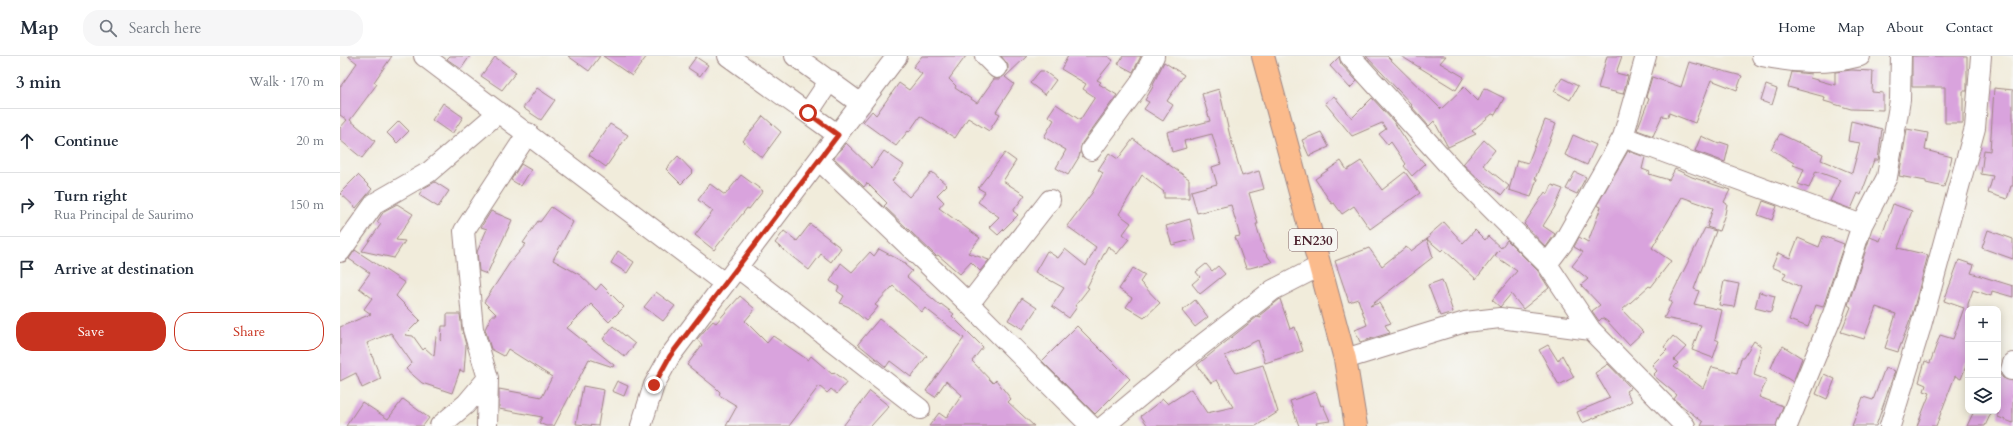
<!DOCTYPE html>
<html lang="en">
<head>
<meta charset="utf-8">
<style>
	:root { --surface:#fff; --page:#f6f6f7; --text:#1f2937; --muted:#747a83; --line:#e0e1e3; --accent:#c8321e }
	body { margin:0; font-family:Cardo,serif; background:var(--page); color:var(--text) }
	.controls { position:absolute; right:12px; bottom:12px; display:grid; overflow:hidden; border-radius:8px; box-shadow:0 2px 10px #0003 }
	.controls button { width:36px; height:36px; display:grid; place-items:center; padding:0; border:0; border-bottom:1px solid var(--line); background:var(--surface); color:var(--text); font:20px sans-serif }
	.stop { position:absolute; width:12px; height:12px; margin:-9px; border:3px solid #c8321e; border-radius:50%; background:#fff }
	.stop.end { background:#c8321e; border-color:#fff; box-shadow:0 1px 4px #0008 }
	.list { margin:0; padding:0; list-style:none }
	h2 { display:flex; justify-content:space-between; align-items:center; height:52px; margin:0; padding:0 16px; font-size:17px }
	h2 small { font-size:13px; font-weight:400; color:var(--muted) }
	.list li { display:grid; grid-template-columns:26px 1fr auto; gap:12px; align-items:center; box-sizing:border-box; height:64px; padding:0 16px; border-top:1px solid var(--line) }
	.list b { display:block; font-size:15px; white-space:nowrap }
	.list p { margin:0; font-size:13px; white-space:nowrap; color:var(--muted) }
	.list em { font-size:13px; font-style:normal; color:var(--muted) }
	.actions { display:flex; gap:8px; padding:12px 16px }
	.actions a { flex:1; padding:9px 0; border:1px solid var(--accent); border-radius:16px; text-align:center; font-size:14px; color:var(--accent) }
	.actions .main { background:var(--accent); color:#fff }
	.icon { flex:none; width:22px; height:22px; fill:none; stroke:currentColor; stroke-width:2; stroke-linecap:round; stroke-linejoin:round }
	.map { position:relative; flex:none; width:1673px; height:370px; overflow:hidden }
	header { display:flex; align-items:center; gap:24px; box-sizing:border-box; height:56px; padding:0 20px; background:var(--surface); border-bottom:1px solid var(--line) }
	header strong { font-size:19px }
	nav { display:flex; gap:22px; margin-inline-start:auto; font-size:14px }
	.search { width:280px; height:36px; background:var(--page); display:flex; align-items:center; gap:10px; box-sizing:border-box; padding:0 14px; border-radius:16px; color:var(--muted); font-size:15px }
	main { display:flex }
	aside { flex:1; background:var(--surface) }
	.map>svg:first-child { display:block }
	.building { fill:#d9a3dd }
	.lines { fill:none; stroke-linecap:round; stroke-linejoin:round }
	.minor-casing { stroke:#9e8683; stroke-width:22 }
	.major-casing { stroke:#9e8683; stroke-width:24 }
	.minor { stroke:#fff; stroke-width:20 }
	.major { stroke:#fbbb8c; stroke-width:22 }
	.route { stroke:#c8321e; stroke-width:5 }
	.labels { text-anchor:middle; stroke-width:3.5; stroke-linejoin:round; paint-order:stroke }
	.shield { fill:#f6f6f2; stroke:#7e6067; stroke-width:1 }
	.shield-label { font-size:13px; font-weight:bold; fill:#4a1f2b }
</style>
</head>
<body>
<header>
<strong>Map</strong>
<div class="search"><svg class="icon" aria-label="search" viewBox="0 0 24 24"><circle cx="10" cy="10" r="6"/><path d="M15 15l6 6"/></svg>Search here</div>
<nav><a>Home</a><a>Map</a><a>About</a><a>Contact</a></nav>
</header>
<main>
<aside>
<h2>3 min<small>Walk · 170 m</small></h2>
<ul class="list">
<li><svg class="icon" aria-label="ahead" viewBox="0 0 24 24"><path d="M12 20V5M6 11l6-6 6 6"/></svg><div><b>Continue</b></div><em>20 m</em></li>
<li><svg class="icon" aria-label="right" viewBox="0 0 24 24"><path d="M7 20v-9h11M14 6l5 5-5 5"/></svg><div><b>Turn right</b><p>Rua Principal de Saurimo</p></div><em>150 m</em></li>
<li><svg class="icon" aria-label="arrive" viewBox="0 0 24 24"><path d="M6 21V4h12l-3 4 3 4H6"/></svg><div><b>Arrive at destination</b></div></li>
</ul>
<div class="actions"><a class="main">Save</a><a>Share</a></div>
</aside>
<div class="map">
<svg width="1673" height="370" viewBox="0 0 1673 370">
	<rect width="100%" height="100%" fill="#f6f6f2"/>
	<filter id="ink" filterUnits="userSpaceOnUse"><feTurbulence type="fractalNoise" baseFrequency=".025" numOctaves="2"/><feDisplacementMap in="SourceGraphic" scale="8" xChannelSelector="R" yChannelSelector="G"/><feConvolveMatrix kernelMatrix="1 2 1 2 8 2 1 2 1" color-interpolation-filters="sRGB"/></filter>
	<filter id="wash" filterUnits="userSpaceOnUse"><feTurbulence type="fractalNoise" baseFrequency=".012" numOctaves="4" result="noise"/><feDisplacementMap in="SourceGraphic" scale="16" xChannelSelector="R" yChannelSelector="G"/><feGaussianBlur stdDeviation="0.9" result="paint"/><feColorMatrix in="noise" values="0 0 0 0 0 0 0 0 0 0 0 0 0 0 0 0 0 1.4 0 .05"/><feComposite in="paint" operator="in"/></filter>
	<g filter="url(#wash)">
		<rect width="100%" height="100%" fill="#f1ecdb"/>
		<g id="blocks">
			<path class="building" d="M8,0H52L34,26L37,28L10,64L35,85L22,102L0,84V72L7,64L0,59V31L17,7Z
				M110,0H130L121,13L107,3Z
				M228,0H260L249,15Z
				M263,0H307L292,20Z
				M582,0H626L609,23L616,30L615,32L637,47L654,23H660L668,15V9L661,0H687L665,21L674,28L656,56L660,58L649,75L628,62L615,82L580,60L569,76L568,75L556,90L523,66L532,55L536,59L559,27L569,34L582,18L573,11Z
				M728,0H767L773,4L757,24L761,26L759,28L777,39L742,87L739,101L728,119L716,112L726,94L704,81L714,64L708,60L716,48L740,64L755,41L743,33L746,28L721,13Z
				M783,0H801L793,16L778,8Z
				M1026,0H1047L1101,53L1124,31L1138,45L1144,32L1164,42L1155,59L1152,58L1132,75L1136,78L1108,91L1094,65L1089,70L1071,50L1072,49Z
				M1061,0H1106L1100,7L1124,21L1116,34Z
				M1267,0H1282L1276,17L1288,20L1283,38L1258,32Z
				M1572,0H1627V35H1623V67H1605V31H1572Z
				M155,1L176,16L162,34L141,20Z
				M356,1L368,9L360,20L348,12Z
				M999,1L1001,8L1017,25L1010,32L990,10Z
				M824,6L844,19L827,45L833,49L823,65L804,53L809,46L805,44L814,29L813,28Z
				M1349,6L1402,20L1397,34L1371,24L1355,67L1329,57L1328,61L1322,60L1313,80L1297,74L1309,43L1306,41L1312,21L1341,31Z
				M1511,14L1533,15L1532,36L1543,37V54L1511,53L1484,45L1485,41L1448,31L1452,16L1471,18L1470,22L1495,29V16Z
				M700,15H704L716,24L705,39L690,27Z
				M1222,22L1238,30L1230,44L1214,35Z
				M1426,29L1437,33L1432,49L1421,45Z
				M197,32L215,44L201,64L183,52Z
				M1654,32L1673,34V130H1671L1667,143L1648,137L1653,120L1641,118L1644,94L1650,95Z
				M879,33L890,80L902,120L919,115L924,133L909,137L918,168H916L924,195L932,206L910,212H906L895,181L900,180L891,149L857,157L851,135L877,128L872,111L881,108L872,78L844,85L846,92L832,96L827,76L870,65L862,38Z
				M994,40L1012,62L1032,42L1054,66L1075,97L1085,108L1072,120L1064,110L1066,108L1051,86L1048,89L1039,78L1046,73L1042,67L1012,80L985,47Z
				M103,47L123,61L112,78L92,64Z
				M423,60L441,76L422,102L403,85Z
				M1205,64L1216,68L1195,123H1197L1191,141L1169,134L1177,104L1188,107Z
				M59,65L69,75L57,87L47,77Z
				M1511,65L1542,73L1538,104H1534L1521,139L1518,137L1511,153L1490,145L1500,124L1476,115L1469,132L1458,128L1464,113L1453,109L1454,107L1431,93L1440,78L1483,98L1481,104L1512,117L1520,87L1508,85Z
				M270,68L288,79L266,111L249,99Z
				M1567,73L1588,77L1585,94L1612,101L1604,131L1586,127V125L1559,120Z
				M981,76L989,91L969,100L962,84Z
				M1233,79L1256,89L1247,109L1225,99Z
				M1361,80L1379,88L1380,86L1389,89L1385,106L1355,95Z
				M793,83L849,123V142H824V136L802,119L779,158L791,167L783,178L789,183L777,198L768,190L747,231L749,232L735,250L737,251L729,262L712,250L724,232L695,216L707,195L718,202L725,193L746,210L756,191L727,170L752,137L763,117L758,114L769,97L778,103Z
				M1144,84L1155,94L1143,109L1169,130L1162,139L1141,125L1123,108Z
				M506,87L532,112L544,95L564,109L552,125L569,141L592,116L607,129L597,139L604,146L599,152L640,182L628,197L649,204L640,215L631,206L620,218L598,199L596,200L544,150L547,147L527,127L524,131L494,102Z
				M1288,95L1305,101L1302,113L1310,116L1309,118L1329,124L1335,113L1352,121L1390,134L1384,146L1387,148L1385,158L1379,175L1367,171L1373,152L1342,141L1312,192L1331,205L1311,231L1309,230L1282,254L1303,276L1289,289L1267,265L1262,262L1259,265L1252,255L1260,249L1241,229L1248,223L1232,210L1243,196L1234,191L1239,181L1248,186L1261,151L1257,149Z
				M665,97L676,105L663,125L685,139L673,155L678,159L658,179L649,171L659,161L638,146L645,136L638,132Z
				M338,100L353,116L341,128L326,113Z
				M1001,105L1007,114L1021,105L1042,134L1065,116L1080,137L1030,173L1014,150L1002,158L994,147L992,148L975,123Z
				M181,108L191,114L181,130L171,124Z
				M1235,116L1246,121L1237,138L1226,133Z
				M18,119L32,133L16,152L0,137Z
				M401,119L423,135L409,153L407,152L374,194L355,179L373,155L358,144L370,128L385,139Z
				M95,126L109,135L98,151L79,139L82,133Z
				M1212,129L1223,133L1216,149L1203,170L1215,178L1206,191L1184,168L1205,136L1208,138Z
				M1423,145L1437,150L1432,164L1418,159Z
				M57,148L73,158L56,184L65,185L54,202L22,195L41,168L37,166L44,155Z
				M1553,148L1572,155L1558,192L1588,199L1572,259L1558,296L1545,292L1556,258L1536,251L1524,283L1501,276L1511,251L1508,249L1530,181L1540,185Z
				M211,151L233,166L213,204L240,219L256,234L261,228L284,251L269,266L251,248L227,272L274,309L273,311L249,303L214,370H206L199,367L202,361L159,353V333L202,341L212,321L168,293L164,300L151,293L145,273L152,259H157L144,246L169,208L186,188L183,187L198,165L200,166Z
				M151,155L172,164L147,218L139,215L137,196L147,173L141,171Z
				M850,163L855,183L832,189L826,170Z
				M1104,166L1123,187L1135,174L1145,184L1148,180L1161,192L1167,184L1198,215L1209,232L1183,253L1171,238L1160,251L1152,244L1177,215L1155,200L1159,194L1136,223L1103,193L1101,195L1087,183L1090,181L1089,179Z
				M470,168L501,192L491,206L481,198L469,214L435,187L444,175L457,185Z
				M1365,172L1376,175L1354,233L1359,235L1354,248L1382,254L1375,283L1379,285L1373,302L1352,294L1361,269L1324,262L1332,246L1329,244Z
				M1648,174L1673,183V203L1642,192Z
				M1483,180L1504,188L1483,251L1476,249L1468,271L1449,264L1461,231L1443,223L1446,217L1432,211L1438,197L1450,202L1458,182L1479,191Z
				M1087,183L1093,201L1030,250L1039,247L1051,267L1045,269L1050,277L1020,286L1015,274L1027,269L1018,243L1009,246L995,205L1029,192L1042,210L1066,191L1071,195Z
				M539,193L567,208L565,209L572,215L567,221L600,249L601,248L614,258L612,260L643,291L632,305L653,327L656,324L671,343L668,346L694,370H589L599,357L606,362L622,339L606,325L595,341L586,335L624,282L585,252L582,256L553,230L535,249L538,251L526,265L509,251L500,247L504,240L497,235L499,231L490,225L501,207L512,216L530,196L534,200Z
				M15,194L65,227L56,240L80,264L65,279L73,280L83,294L85,292L94,300L96,280L101,285L102,270H107V258H120L122,274L126,289L124,316L120,314L112,337L82,327L66,313L72,307L51,277L27,287L41,323L22,332L16,317L0,325V271L31,258L24,253L32,242L19,232L30,217L9,203Z
				M278,195L294,206L287,217L271,207Z
				M1619,204L1634,209L1631,217L1673,230V241L1652,235L1651,240L1633,234L1628,248V305L1621,323L1615,320L1596,370H1577L1590,337L1584,335L1586,329L1579,326L1585,305L1590,307L1600,279L1613,283L1624,252L1604,245Z
				M866,208L872,215L878,210L885,218L860,238L852,228L860,221L856,216Z
				M793,212L805,219L800,226L820,247L804,262L786,251L792,242L779,233Z
				M1102,224L1113,256L1100,260L1088,229Z
				M1384,225L1399,228L1394,251L1379,249Z
				M316,236L335,250L323,265L304,251Z
				M1419,236L1435,240L1431,256L1415,252Z
				M400,240L415,253L405,265L427,287L433,280L468,304L471,300L492,318L494,316L507,326L497,338L491,333L487,337L479,330L449,370H386L397,350L379,339L380,336L376,332L347,309L362,289L357,283L373,265L376,267Z
				M682,242L697,252L683,273L668,264Z
				M940,243L950,273L955,271L963,295L925,307L918,284L885,300L896,317L923,309L938,356L916,370H808L801,360L823,343L828,348L851,333L867,357L893,351L877,324L871,327L857,309L917,261L921,262L920,259Z
				M855,244L868,261L855,271L842,255Z
				M539,263L587,300L571,321L550,305L546,311L518,288Z
				M273,270L295,288L285,301L263,283Z
				M737,270L790,323L755,358L702,305Z
				M1333,280L1346,291L1334,304L1338,307L1334,311L1363,332L1372,311L1397,317L1401,302H1403L1414,285L1421,290L1414,319L1427,324L1419,341L1443,350L1436,370H1361L1363,366L1341,349L1334,343L1337,339L1313,319L1317,315L1312,309L1327,294L1324,291Z
				M1208,289L1218,305L1222,299L1234,321L1219,329L1199,294Z
				M1443,290L1462,302L1453,326L1431,312L1436,300Z
				M1268,308L1291,332L1286,335L1292,345L1279,353V352L1242,367L1237,356L1270,342L1255,317Z
				M1545,312L1555,315L1536,370H1512L1523,341L1533,344Z
				M1658,316L1663,322L1673,325V367L1658,361Z
				M1484,318L1495,323L1487,343L1476,338Z
				M277,325L288,330L284,340L272,335Z
				M243,330L264,334L258,370L236,368Z
				M530,335L549,350L531,370H503Z
				M976,336L981,350L983,349L990,365L976,367L977,370H959L950,345Z
				M63,343L89,362L83,370H6L22,346L48,363Z
				M1634,355H1652L1645,370H1627Z"/>
		</g>
	</g>
	<g filter="url(#ink)">
		<use href="#blocks" fill-opacity="0" stroke="#9e8683" stroke-width="1"/>
		<g class="lines">
			<defs>
				<path id="minor" d="M84,0L384,227
					M388,0L498,79
					M455,0L521,48
					M645,0L657,12
					M1010,0L1114,115L1207,208L1251,274L1345,370
					M1422,0C1455,7 1486,9 1520,0
					M468,57L490,24
					M1283,81L1522,169
					M751,94L799,29L814,0
					M479,104L629,248L751,370
					M0,196L35,147L89,116L159,56
					M1207,208L1223,187L1283,81L1306,0
					M397,211L580,353
					M629,248L710,144
					M1005,303L1125,266L1160,262L1251,274
					M1671,314L1673,307
					M100,370L126,348L148,322L133,273L124,175L188,77
					M147,370L148,322
					M301,370L314,329L330,300L557,0
					M764,370L863,288L933,234L980,210
					M1447,370L1493,258L1522,169L1547,121L1560,44L1561,0
					M1550,370L1580,273L1635,72L1641,0"/>
				<path id="major" d="M923,0L1005,303L1016,370"/>
			</defs>
			<use href="#minor" class="minor-casing"/>
			<use href="#major" class="major-casing"/>
			<use href="#minor" class="minor"/>
			<use href="#major" class="major"/>
		</g>
	</g>
	<g class="lines" filter="url(#ink)">
		<path class="route" d="M314,329L330,300L498,79L468,57"/>
	</g>
	<g class="labels">
		<rect class="shield" x="949" y="173" width="48" height="22" rx="3"/>
		<g class="shield-label">
			<text x="973" y="189">EN230</text>
		</g>
	</g>
</svg>
<div class="controls">
<button>+</button>
<button>−</button>
<button><svg class="icon" aria-label="layers" viewBox="0 0 24 24"><path d="M12 4l9 5-9 5-9-5zM3 14l9 5 9-5"/></svg></button>
</div>
<div class="stop" style="left:468px;top:57px"></div>
<div class="stop end" style="left:314px;top:329px"></div>
</div>
</main>
</body>
</html>
